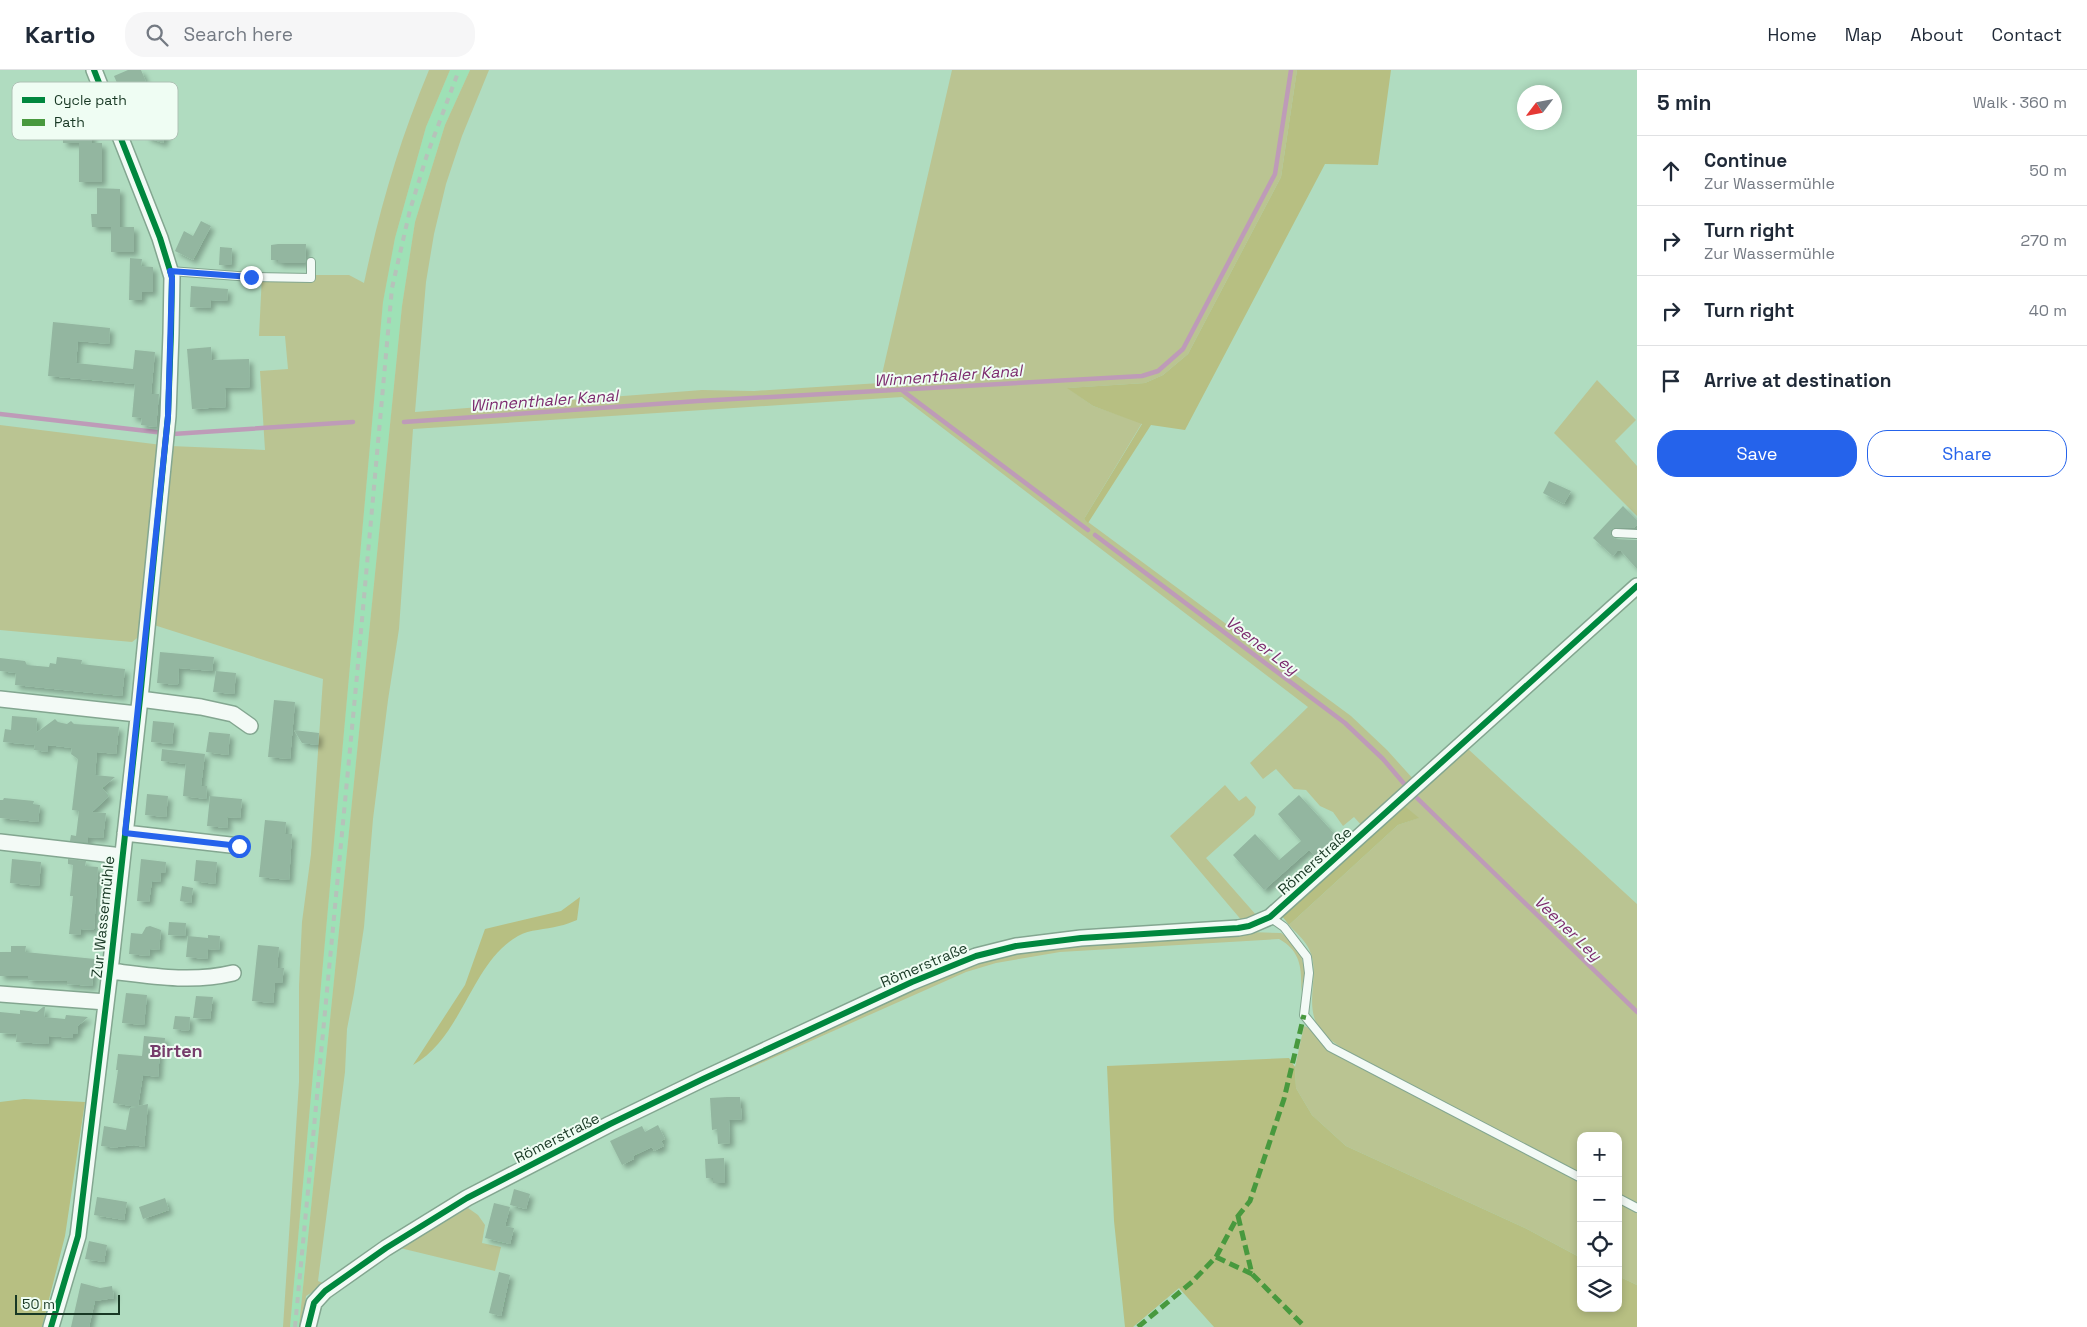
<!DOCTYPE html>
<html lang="en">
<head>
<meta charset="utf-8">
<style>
	:root { --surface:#fff; --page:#f6f6f7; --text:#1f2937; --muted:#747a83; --line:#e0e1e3; --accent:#2563eb }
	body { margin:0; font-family:"Space Grotesk",sans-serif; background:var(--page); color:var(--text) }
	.controls { position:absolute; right:15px; bottom:15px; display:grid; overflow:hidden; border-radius:10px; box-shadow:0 2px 8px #0003 }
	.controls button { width:45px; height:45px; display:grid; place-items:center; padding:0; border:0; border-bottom:1px solid var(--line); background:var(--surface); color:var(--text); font:25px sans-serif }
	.compass { position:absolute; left:1517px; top:15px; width:45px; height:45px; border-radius:50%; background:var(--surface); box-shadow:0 2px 8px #0003; rotate:238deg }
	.scale { position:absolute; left:15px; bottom:12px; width:105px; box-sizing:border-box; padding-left:5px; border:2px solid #183824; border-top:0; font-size:14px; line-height:18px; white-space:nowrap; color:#183824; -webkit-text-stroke:4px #effdf3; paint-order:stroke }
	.stop { position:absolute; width:15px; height:15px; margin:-11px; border:4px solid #2563eb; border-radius:50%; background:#fff }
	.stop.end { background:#2563eb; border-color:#fff; box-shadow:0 1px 5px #0008 }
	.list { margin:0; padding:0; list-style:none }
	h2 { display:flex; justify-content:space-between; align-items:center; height:65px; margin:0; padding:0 20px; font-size:21px }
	h2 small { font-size:16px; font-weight:400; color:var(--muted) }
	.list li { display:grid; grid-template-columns:32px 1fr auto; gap:15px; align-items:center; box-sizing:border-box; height:70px; padding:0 20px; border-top:1px solid var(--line) }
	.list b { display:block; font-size:19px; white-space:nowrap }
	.list p { margin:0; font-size:16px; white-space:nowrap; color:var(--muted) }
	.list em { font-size:16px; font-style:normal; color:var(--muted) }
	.actions { display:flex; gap:10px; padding:15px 20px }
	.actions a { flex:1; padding:11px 0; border:1px solid var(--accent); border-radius:20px; text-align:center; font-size:18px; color:var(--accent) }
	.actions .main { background:var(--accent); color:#fff }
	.icon { flex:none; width:28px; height:28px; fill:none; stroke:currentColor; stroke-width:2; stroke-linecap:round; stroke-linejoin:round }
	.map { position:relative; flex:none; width:1637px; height:1257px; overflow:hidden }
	header { display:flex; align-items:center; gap:30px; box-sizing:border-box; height:70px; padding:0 25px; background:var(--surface); border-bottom:1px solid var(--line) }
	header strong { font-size:24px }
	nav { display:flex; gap:28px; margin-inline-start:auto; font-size:18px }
	.search { width:350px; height:45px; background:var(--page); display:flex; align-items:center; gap:12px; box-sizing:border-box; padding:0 18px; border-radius:20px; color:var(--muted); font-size:19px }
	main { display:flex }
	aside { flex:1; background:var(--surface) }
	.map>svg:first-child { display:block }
	.built { fill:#9ee1b6 }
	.green { fill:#bac492 }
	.forest { fill:#b7bf82 }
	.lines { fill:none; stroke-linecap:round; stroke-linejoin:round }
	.stream { stroke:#be9bb8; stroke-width:4.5 }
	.building { fill:#93b6a0; filter:url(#shadow) }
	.lane-casing { stroke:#83a690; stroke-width:10 }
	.street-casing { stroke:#83a690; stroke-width:18 }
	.lane { stroke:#f3faf6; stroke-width:8 }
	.street { stroke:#f3faf6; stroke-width:15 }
	.rail { stroke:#b6c2ba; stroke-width:4; stroke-dasharray:6 6; stroke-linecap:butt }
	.quiet { stroke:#48993e; stroke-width:5; stroke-dasharray:10 5; stroke-linecap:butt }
	.cycleway-casing { stroke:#effdf3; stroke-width:9 }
	.cycleway { stroke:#00873e; stroke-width:6 }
	.route { stroke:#2563eb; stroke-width:6 }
	.labels { text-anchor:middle; stroke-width:4; stroke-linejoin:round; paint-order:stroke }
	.street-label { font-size:15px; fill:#183824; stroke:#effdf3 }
	.water-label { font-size:16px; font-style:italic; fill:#7c2a6e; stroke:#effdf3 }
	.quarter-label { font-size:18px; font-weight:bold; fill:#763d6b; stroke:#effdf3 }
	.key { fill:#effdf3; stroke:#aec2b5; stroke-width:1 }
	.key-label { font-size:14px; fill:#183824 }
</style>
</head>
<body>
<header>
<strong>Kartio</strong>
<div class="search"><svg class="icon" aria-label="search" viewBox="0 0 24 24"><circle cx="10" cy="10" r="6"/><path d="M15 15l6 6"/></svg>Search here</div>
<nav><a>Home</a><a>Map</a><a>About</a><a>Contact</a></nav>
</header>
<main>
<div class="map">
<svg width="1637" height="1257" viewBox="0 0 1637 1257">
	<defs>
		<filter id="shadow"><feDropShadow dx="4" dy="4" stdDeviation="2.5" flood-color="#0004"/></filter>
	</defs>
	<rect width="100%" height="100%" fill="#b0dcc0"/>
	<path class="built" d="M450,0H470L445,55L415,152L402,236L299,1257H290L383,231L395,168L426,57Z"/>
	<path class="green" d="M429,0H450L426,57L395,168L383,232L290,1257H283L299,1012V916L302,852L311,784L323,609L154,555L132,572L0,560V355L170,376L265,380L260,301L288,299L285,266H259L262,205H349L364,213C380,137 399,72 429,0Z
		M470,0H489L462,66L446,114L434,164L426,212L415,342L702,320L754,321L880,313L952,0H1297L1281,107L1188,284L1163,305L1145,313L1068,318L1093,336L1142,353L1084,449L1351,646L1387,680L1415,711L1363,757L1354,747L1343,756L1333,742L1320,736L1306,720L1294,719L1276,699L1263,709L1250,693L1308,637L902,327L413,359L399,559L388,630L373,749L364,857L354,923L347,959L345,1002L318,1211L325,1214L306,1226L303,1257H299L402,236L415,152L445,55Z
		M1597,310L1636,350L1615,371L1637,396V446L1554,363Z
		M1637,522V528L1468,679L1637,834V1133L1618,1124V1066H1581V1104L1346,981C1338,975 1328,969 1322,962C1301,937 1322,905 1309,879C1305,870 1295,862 1289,855L1398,755L1418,748L1405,736L1420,722L1423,715Z
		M1225,715L1239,731L1246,726L1256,737L1254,745L1206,788L1257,846L1243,852L1170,766Z
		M1250,862L1281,863L1291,870L1300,882L1305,901L1301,922C1302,899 1301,881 1279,869L1060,882L996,893L966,902L750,998V993L961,898L999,885L1040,878Z
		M1304,956L1309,958L1327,978L1347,991L1581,1113V1188L1527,1159L1346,1076L1312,1045L1296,1018L1295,997Z
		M1618,1133L1637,1143V1215L1618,1206Z
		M468,1138L478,1145L485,1155L482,1173L501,1177L495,1201L400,1178Z"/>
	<path class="forest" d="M1297,0H1391L1378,95L1325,94L1185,360L1151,355L1088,453L1084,449L1142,354L1093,336L1067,318L1145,313L1163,305L1188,284L1281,107Z
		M1405,736L1419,748L1398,755L1289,855L1282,846Z
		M580,827L577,850C571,852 565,855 559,856C545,860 530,859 518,866C471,892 463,967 413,995L465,915L485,859L561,841Z
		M1289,988L1295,997L1296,1018L1312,1045L1346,1076L1527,1159L1581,1188V1238H1618V1206L1637,1215V1257H1214L1179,1218L1133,1257H1125L1114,1151L1107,996Z
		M24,1029L85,1032L65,1166L42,1257H0V1032Z"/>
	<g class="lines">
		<path class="stream" d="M903,321L1088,460
			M0,344L173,364L353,352
			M404,352L698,331L1142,306L1158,301L1183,279L1275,104L1291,0
			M1095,465L1345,653L1383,689L1406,716
			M1417,728L1637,942"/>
	</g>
	<path class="building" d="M128,0H141L146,12L121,22L114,6Z
		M67,41H92V73H102V112H79V73H63V56H67Z
		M152,46L170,51L163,73L146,67Z
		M97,118L120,119V157H134V182H111V157H92L91,144H97Z
		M201,151L211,156L193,190L175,181L184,161L193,166Z
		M278,174H306L305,193H278V190H271V175Z
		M220,177L232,178L231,195H219Z
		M130,188L142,189L141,196L153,197V222H142V230H129Z
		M191,216L228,219L227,231L211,230L210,238L190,237Z
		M53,252L110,258L109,274L78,271L76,293L133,299L135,280L155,282L151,324H159L156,357L141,355L142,348L132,347L135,314L48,306Z
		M211,277L212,290L249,289L250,317L225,318L226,337L192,339L187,279Z
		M1549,411L1571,421L1564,434L1543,423Z
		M1623,436L1637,450V455L1634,458H1614L1611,460V465L1615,469L1637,470V499L1621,481L1618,480L1613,486L1593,468Z
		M160,582L214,587L212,601L179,598L178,615L157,613Z
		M57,587L82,590L81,594L125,599L122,626L15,615L16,603L0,601V588L25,591L27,595L49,597L50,593L56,594Z
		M216,601L236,603L234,624L213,622Z
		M274,630L295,632L290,689L268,687Z
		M12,646L37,648L36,663L55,649L58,652L62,653L67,654L71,651L74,654L119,657L116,684L97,682L95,705L115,707L102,718L109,726L92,742L106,743L103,768L88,767V773L70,771L71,765L76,766L79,741L72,740L78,689L71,684L72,678L48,675V682L34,680L35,675L3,672L5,659L11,660Z
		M153,651L174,653L172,674L151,672Z
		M294,660L319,663L318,675L302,673Z
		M209,662L230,664L228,685L206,682Z
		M162,679L205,684L201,716H207L206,729L183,726L186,694L161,691Z
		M147,724L168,726L166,747L145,745Z
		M1299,725L1341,771L1319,790L1309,780L1264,820L1233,785L1255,764L1279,790L1301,771L1278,744Z
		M210,726L242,729L240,748L227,747L228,758L207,756Z
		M4,728L34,731L33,734L40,735L38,752L0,748V730H3Z
		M265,750L286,752L285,764H292L289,810L259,807Z
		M12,789L41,792L39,816L10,813Z
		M68,789L86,791L85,796L98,797L94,860L81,859L80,865L69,864L73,826H70L73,795L68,794Z
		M141,789L166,792L165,803H161L160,812L152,811L149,832L137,831Z
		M196,790L217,792L215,814L194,811Z
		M182,816L193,818L191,833L180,831Z
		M169,852L186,853L185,866L168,865Z
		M150,856L161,860L159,880L150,879L149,886L129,884L131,863L142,864L146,857Z
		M208,865L220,866L219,880L208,879L207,889L186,887L188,866L208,868Z
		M258,875L279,877L277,898H284L282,913H275L273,933L252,931Z
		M11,876H26L25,882L95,889L92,916L67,914V911L28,910V906H0V882H11Z
		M126,923L147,925L144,955L122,953Z
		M196,926L213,927L210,949L193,948Z
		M43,937H45L44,947L65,949L66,945L88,947L78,956L77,964H73V968L49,966L48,974L16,972L17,964L0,963V942L20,944V940L37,942Z
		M175,946L190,947L189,961L173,959Z
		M144,966L165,968L164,981H160L158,1007L143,1005L138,1036L148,1034L144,1077L134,1075L118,1077V1078L101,1076L104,1056L126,1060L130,1038L137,1037L113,1033L118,1000H116L118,984L142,986Z
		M727,1027H740L742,1049L729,1050L730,1073L718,1074L717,1059L712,1060L710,1028Z
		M658,1055L665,1069L661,1071L664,1076L654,1081L652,1077L633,1086L634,1089L622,1095L610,1071L642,1056L645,1062Z
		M724,1088L725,1113H713V1108H706L705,1089Z
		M514,1119L530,1124L526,1139L510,1135Z
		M97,1127L127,1132L124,1150L94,1145Z
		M165,1128L169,1140L143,1149L139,1137Z
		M494,1133L510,1137L505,1156L514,1158L510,1174L485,1168Z
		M89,1171L107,1175L104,1192L85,1189Z
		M499,1202L510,1205L501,1246L489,1243Z
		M81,1213L100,1218L112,1216L114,1228L95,1231L89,1257H71Z"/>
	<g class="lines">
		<defs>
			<path id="lane" d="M170,201L251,207L311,208V192
				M1616,463L1637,464
				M1270,847L1284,857L1307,887L1309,903L1304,945L1330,977L1581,1108
				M1618,1128L1637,1138"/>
			<path id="street" d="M0,629L137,644
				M140,629L201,637L233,644L250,656
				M125,763L239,776
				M0,772L122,786
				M110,901C151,906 192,913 233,903
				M0,924L106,932
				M51,1257L78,1166L110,901L140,629L168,346L171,263L172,207L160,168L94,0
				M308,1257L314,1233L325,1221L386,1178L467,1128L610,1054L703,1009L912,912L976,886L1016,876L1081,868L1238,858L1249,856L1270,847L1637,516"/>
		</defs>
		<use href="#lane" class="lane-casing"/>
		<use href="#street" class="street-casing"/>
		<use href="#lane" class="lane"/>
		<use href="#street" class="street"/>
		<path class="rail" d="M295,1257L356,616L392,218L410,140L427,85L459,0"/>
		<path class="quiet" d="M1238,1146L1252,1204L1305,1257
			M1216,1187L1252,1204
			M1138,1257L1192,1212L1216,1187L1238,1146L1250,1131L1284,1029L1304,945"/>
		<defs>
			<path id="cycleway" d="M51,1257L78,1166L110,901L140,629L168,346L171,263L172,207L160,168L94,0
				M308,1257L314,1233L325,1221L386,1178L467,1128L610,1054L703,1009L912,912L976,886L1016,876L1081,868L1238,858L1249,856L1270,847L1637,516"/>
		</defs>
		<use href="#cycleway" class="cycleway-casing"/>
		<use href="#cycleway" class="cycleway"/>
	</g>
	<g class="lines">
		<path class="route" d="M239,776L125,763L168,346L172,208L170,201L251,207"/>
	</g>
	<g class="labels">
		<g class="street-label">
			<text transform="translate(1315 791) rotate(-42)" y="5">Römerstraße</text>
			<text transform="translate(103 847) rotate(-84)" y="5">Zur Wassermühle</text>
			<text transform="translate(924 895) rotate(-23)" y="5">Römerstraße</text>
			<text transform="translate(557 1068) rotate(-27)" y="5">Römerstraße</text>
		</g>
		<g class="water-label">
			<text transform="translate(948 305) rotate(-4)" y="6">Winnenthaler Kanal</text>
			<text transform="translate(544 330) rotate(-4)" y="6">Winnenthaler Kanal</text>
			<text transform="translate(1262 575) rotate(37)" y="6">Veener Ley</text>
			<text transform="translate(1568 858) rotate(44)" y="6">Veener Ley</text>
		</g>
		<g class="quarter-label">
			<text x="176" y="987">Birten</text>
		</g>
	</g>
	<rect x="12" y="12" width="166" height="58" rx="8" class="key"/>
	<rect x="22" y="27" width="23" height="6" fill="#00873e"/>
	<rect x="22" y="49" width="23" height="7" fill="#48993e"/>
	<g class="key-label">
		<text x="54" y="35">Cycle path</text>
		<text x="54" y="57">Path</text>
	</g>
</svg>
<div class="controls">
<button>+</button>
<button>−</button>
<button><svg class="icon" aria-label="locate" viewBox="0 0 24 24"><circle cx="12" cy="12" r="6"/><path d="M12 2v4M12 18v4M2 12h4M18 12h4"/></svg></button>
<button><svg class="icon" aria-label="layers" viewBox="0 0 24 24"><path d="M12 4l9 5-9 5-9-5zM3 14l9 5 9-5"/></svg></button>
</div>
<svg class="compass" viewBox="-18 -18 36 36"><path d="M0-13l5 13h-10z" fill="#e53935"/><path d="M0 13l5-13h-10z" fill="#747a83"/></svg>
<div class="scale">50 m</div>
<div class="stop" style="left:239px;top:776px"></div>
<div class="stop end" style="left:251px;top:207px"></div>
</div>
<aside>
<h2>5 min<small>Walk · 360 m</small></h2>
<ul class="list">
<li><svg class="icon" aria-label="ahead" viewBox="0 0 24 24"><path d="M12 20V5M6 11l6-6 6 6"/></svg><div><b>Continue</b><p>Zur Wassermühle</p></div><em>50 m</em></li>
<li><svg class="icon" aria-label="right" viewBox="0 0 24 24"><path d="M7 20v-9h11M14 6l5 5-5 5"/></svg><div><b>Turn right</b><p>Zur Wassermühle</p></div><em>270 m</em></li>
<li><svg class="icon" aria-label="right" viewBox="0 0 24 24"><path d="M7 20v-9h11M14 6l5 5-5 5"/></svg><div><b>Turn right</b></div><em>40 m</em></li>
<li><svg class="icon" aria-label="arrive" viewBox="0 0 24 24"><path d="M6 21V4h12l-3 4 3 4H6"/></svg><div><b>Arrive at destination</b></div></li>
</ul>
<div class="actions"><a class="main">Save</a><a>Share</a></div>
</aside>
</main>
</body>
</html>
